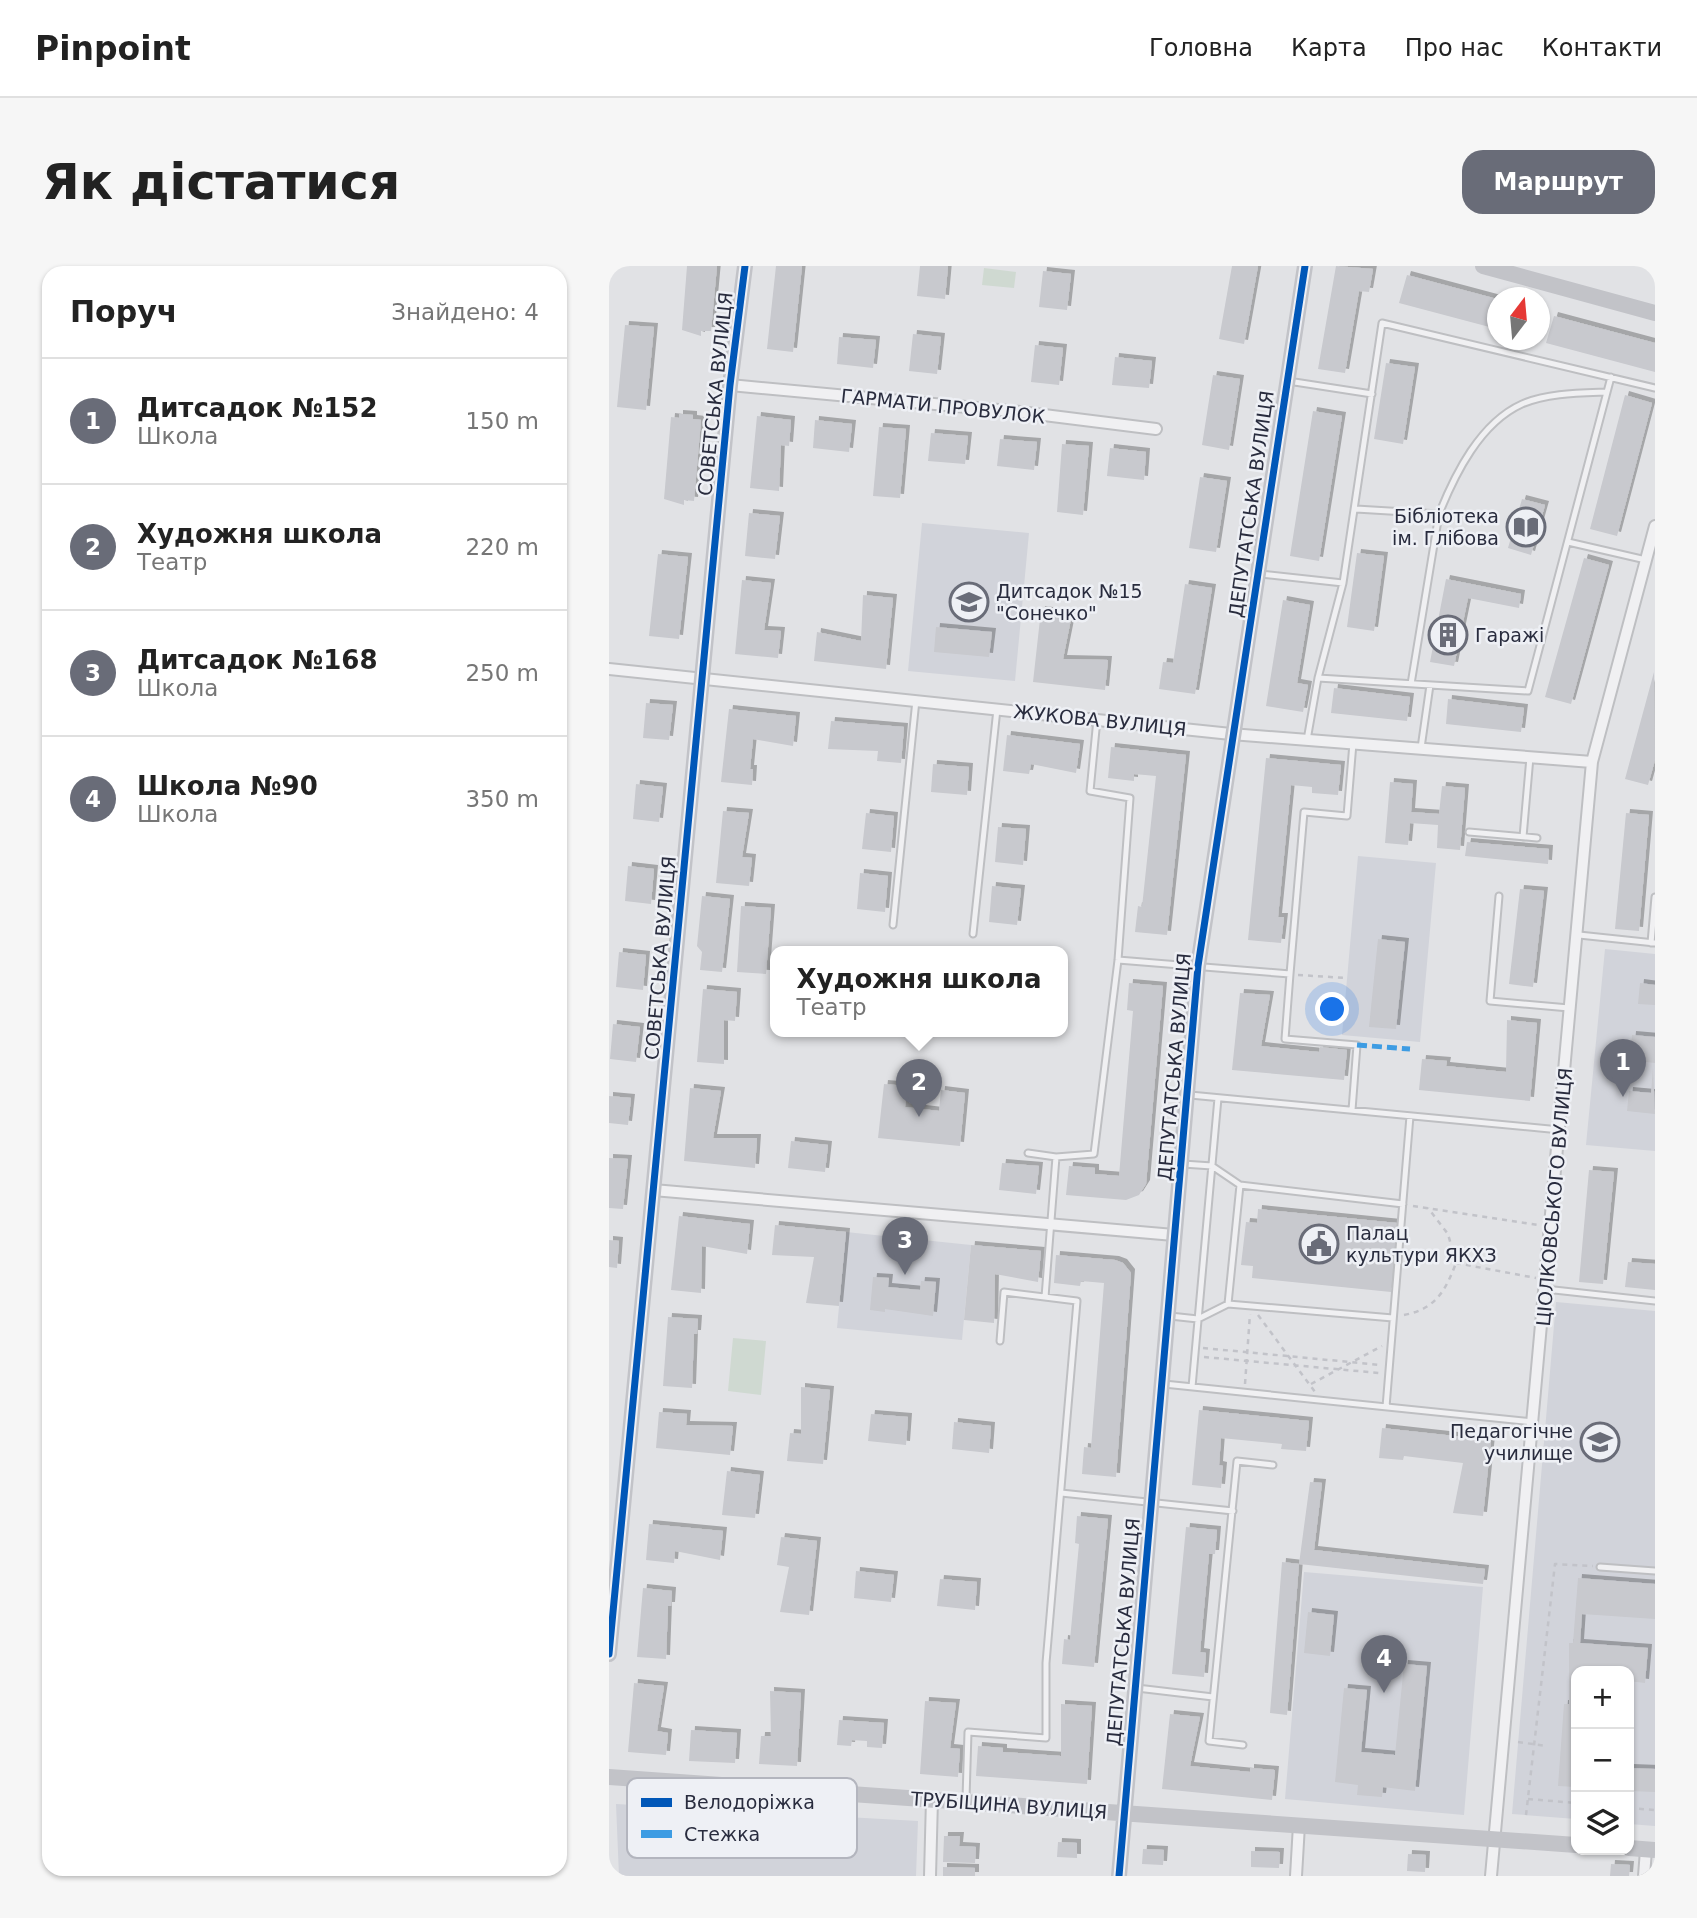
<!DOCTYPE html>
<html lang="uk">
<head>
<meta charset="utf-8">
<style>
	:root { --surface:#fff; --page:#f6f6f6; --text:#222; --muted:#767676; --line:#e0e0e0; --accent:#696c78 }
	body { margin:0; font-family:"DejaVu Sans",sans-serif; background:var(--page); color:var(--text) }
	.controls { position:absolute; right:21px; bottom:21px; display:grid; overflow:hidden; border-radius:14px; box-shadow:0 2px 5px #0004 }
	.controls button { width:63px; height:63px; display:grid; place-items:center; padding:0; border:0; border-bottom:2px solid var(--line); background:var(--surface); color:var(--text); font:35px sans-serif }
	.compass { position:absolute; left:878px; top:21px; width:63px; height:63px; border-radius:50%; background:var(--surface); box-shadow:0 2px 5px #0004; rotate:16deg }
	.you { position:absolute; left:724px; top:744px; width:24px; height:24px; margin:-18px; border:5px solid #fff; border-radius:50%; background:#1a73e8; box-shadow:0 0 0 10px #1a73e833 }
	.badge { display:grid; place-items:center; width:46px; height:46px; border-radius:50%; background:var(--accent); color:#fff; font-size:23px; font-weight:700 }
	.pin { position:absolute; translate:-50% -58px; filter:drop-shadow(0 2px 4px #0008) }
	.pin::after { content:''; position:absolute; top:37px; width:24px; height:21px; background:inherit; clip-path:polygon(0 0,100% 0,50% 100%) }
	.popup { position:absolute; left:161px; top:680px; width:298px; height:91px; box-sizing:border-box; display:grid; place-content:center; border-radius:14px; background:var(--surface); filter:drop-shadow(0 2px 5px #0005); font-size:23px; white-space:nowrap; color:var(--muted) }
	.popup b { font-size:26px; color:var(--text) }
	.popup::after { content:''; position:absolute; left:50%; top:100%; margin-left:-14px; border:14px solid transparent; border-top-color:var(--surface) }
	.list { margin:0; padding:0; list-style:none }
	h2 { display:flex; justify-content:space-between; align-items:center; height:91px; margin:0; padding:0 28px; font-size:30px }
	h2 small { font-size:23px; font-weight:400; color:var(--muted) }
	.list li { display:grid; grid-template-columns:46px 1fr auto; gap:21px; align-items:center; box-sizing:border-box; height:126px; padding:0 28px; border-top:2px solid var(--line) }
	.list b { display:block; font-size:26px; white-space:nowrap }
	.list p { margin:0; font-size:23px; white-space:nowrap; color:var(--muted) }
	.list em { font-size:23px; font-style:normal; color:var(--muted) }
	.icon { flex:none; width:38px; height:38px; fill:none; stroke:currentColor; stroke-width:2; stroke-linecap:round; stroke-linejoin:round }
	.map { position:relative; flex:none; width:1046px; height:1610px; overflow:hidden; border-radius:21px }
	header { display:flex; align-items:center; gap:42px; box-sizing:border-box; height:98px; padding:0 35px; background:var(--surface); border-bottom:2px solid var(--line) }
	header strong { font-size:33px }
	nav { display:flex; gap:38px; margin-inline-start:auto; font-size:24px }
	.intro { display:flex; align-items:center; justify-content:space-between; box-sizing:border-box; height:168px; padding:0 42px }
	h1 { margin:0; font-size:49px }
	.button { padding:18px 32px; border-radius:21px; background:var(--accent); color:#fff; font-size:24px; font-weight:700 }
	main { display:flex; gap:42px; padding:0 42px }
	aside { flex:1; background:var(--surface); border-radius:21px; box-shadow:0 2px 5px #0004 }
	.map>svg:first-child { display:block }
	.built { fill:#d1d3da }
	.green { fill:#cfd9d1 }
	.building { fill:#c8c9ce; filter:url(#shadow) }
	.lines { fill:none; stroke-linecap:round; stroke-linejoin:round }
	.lane-casing { stroke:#bebfc2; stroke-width:9 }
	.street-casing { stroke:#bebfc2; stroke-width:14 }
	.path { stroke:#c2c3c9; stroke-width:2.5; stroke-dasharray:5 5; stroke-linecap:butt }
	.lane { stroke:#f0f0f2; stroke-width:5 }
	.street { stroke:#f0f0f2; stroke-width:10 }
	.secondary { stroke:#c2c3c8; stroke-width:16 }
	.quiet { stroke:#3d9ce3; stroke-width:5; stroke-dasharray:10 5; stroke-linecap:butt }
	.cycleway-casing { stroke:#eef0f5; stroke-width:11 }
	.cycleway { stroke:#0057b8; stroke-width:7 }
	.labels { text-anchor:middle; stroke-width:5; stroke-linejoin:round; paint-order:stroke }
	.street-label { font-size:19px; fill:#292c3e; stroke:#eef0f5 }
	.poi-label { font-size:19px; fill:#292c3e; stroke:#eef0f5; text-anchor:start }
	.key { fill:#eef0f5; stroke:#b3b5be; stroke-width:2 }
	.key-label { font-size:19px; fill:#292c3e }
</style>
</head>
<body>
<header>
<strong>Pinpoint</strong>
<nav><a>Головна</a><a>Карта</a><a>Про нас</a><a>Контакти</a></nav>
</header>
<div class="intro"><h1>Як дістатися</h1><a class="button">Маршрут</a></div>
<main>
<aside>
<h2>Поруч<small>Знайдено: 4</small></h2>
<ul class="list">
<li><span class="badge">1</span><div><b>Дитсадок №152</b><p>Школа</p></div><em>150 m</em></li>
<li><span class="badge">2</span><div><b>Художня школа</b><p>Театр</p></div><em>220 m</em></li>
<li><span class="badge">3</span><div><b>Дитсадок №168</b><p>Школа</p></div><em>250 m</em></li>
<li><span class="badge">4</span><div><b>Школа №90</b><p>Школа</p></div><em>350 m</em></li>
</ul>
</aside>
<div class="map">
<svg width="1046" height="1610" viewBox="0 0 1046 1610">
	<defs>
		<filter id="shadow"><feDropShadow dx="4" dy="-4" stdDeviation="0" flood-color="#0004"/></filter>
	</defs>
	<rect width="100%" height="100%" fill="#e1e2e5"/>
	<path class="built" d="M313,257L420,267L406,415L299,405Z
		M749,590L827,597L811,776L733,769Z
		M996,683L1046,688V885L977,879Z
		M237,966L362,979L353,1074L228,1062Z
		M947,1036L1046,1045V1560L1020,1558V1405H967V1553L903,1548Z
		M695,1306L874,1321L855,1549L676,1533Z
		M7,1538L309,1555L307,1610H10Z"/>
	<path class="green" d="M375,2L407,6L405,22L373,19Z
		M124,1072L157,1075L152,1129L119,1125Z"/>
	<path class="building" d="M78,0H108L102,65H92V70L73,64Z
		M167,0H193L184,86L158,83Z
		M311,0H339L336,33L308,30Z
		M623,0H649L635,78L610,73Z
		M727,0L764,3L760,26L750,25L736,107L709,103Z
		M434,5L462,8L458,44L430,41Z
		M798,9L888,33V63L790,37Z
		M945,50L1046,77V106L937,77Z
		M16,59L45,61L37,144L8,141Z
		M304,68L332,71L328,108L300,105Z
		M230,71L267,74L264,102L228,98Z
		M426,79L454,82L450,119L422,116Z
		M506,91L543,95L540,122L503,119Z
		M777,97L806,101L794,178L765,173Z
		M604,109L631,113L620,184L593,179Z
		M1016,129L1043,137L1008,270L981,263Z
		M704,145L733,150L710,295L681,290Z
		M70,148L84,149V153L92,154L85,235L75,234V239L55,233L62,151L70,152Z
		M148,150L182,154L180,180L172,179L170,225L141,222Z
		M206,154L243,158L240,186L204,182Z
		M270,161L297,163L291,232L264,230Z
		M322,167L359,170L356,198L319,195Z
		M391,173L428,176L425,204L388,200Z
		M453,178L480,180L474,249L448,246Z
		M501,182L537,186L535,214L498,210Z
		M591,211L618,215L607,286L580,282Z
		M913,233L936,239L922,289L899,282Z
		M140,247L171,250L166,293L136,290Z
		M748,287L775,290L765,365L738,361Z
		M49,288L79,291L70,373L40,370Z
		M975,292L1000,299L962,438L936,431Z
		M837,313L912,328L910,342L859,332L845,400L821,396Z
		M133,314L162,317L155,364L172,365L169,392L126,388Z
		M576,318L603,322L586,428L550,423L554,396L564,397Z
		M254,329L284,332L277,403L205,395L208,366L252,375Z
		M674,334L701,339L688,417L699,419L694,446L657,440Z
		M432,344L463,348L454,393L499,394L496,424L424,416Z
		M327,361L383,366L380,391L325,386Z
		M1045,406L1046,494L1039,519L1016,513Z
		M725,422L801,431L798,455L722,447Z
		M839,433L915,442L912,466L837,458Z
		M37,437L64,439L60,474L34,472Z
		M120,443L187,450L184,480L144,473L141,503H144L143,519L112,516Z
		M222,455L295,461L292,497L268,495L269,485L219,483Z
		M398,469L471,478L467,507L422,498L420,508L394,505Z
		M502,481L577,489L558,669L526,666L529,640L533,641L547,510L525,508V515L499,512Z
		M657,492L732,499L729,529L703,527V521L682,519L669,651H675L672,677L639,674Z
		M324,498L360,501L358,529L322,526Z
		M781,516L804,518L802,546L830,548L833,520L856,522L851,584L828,582L829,559L801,557L799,579L776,577Z
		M27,518L54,521L50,556L24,553Z
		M114,545L140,547L133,591L143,592L140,620L107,617Z
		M257,547L285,550L282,586L253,583Z
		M1017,547L1040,549L1030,665L1006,663Z
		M389,561L417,563L414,599L386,596Z
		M858,576L940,583L939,598L856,590Z
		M19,600L45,603L42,638L16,635Z
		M251,607L279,610L276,646L248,643Z
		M383,620L412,623L408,659L380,656Z
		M911,623L935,625L924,721L900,718Z
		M93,630L121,633L113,706L91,704L93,686L88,680Z
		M132,640L162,642L157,708L128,706Z
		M769,673L796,676L787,763L760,761Z
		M10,686L37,689L34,724L7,721Z
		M520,717L554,720L537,918L530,929L517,934L457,929L460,900L486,902V908L510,910L524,745L518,744Z
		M1031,717L1046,719V739L1029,738Z
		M94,723L128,726L126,755L115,754V798L88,796Z
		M631,727L661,729L652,780L710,786L711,781L738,784L735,814L623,804Z
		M898,754L928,757L921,835L810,824L813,793L838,795L837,800L897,806Z
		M4,758L31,761L27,796L1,793Z
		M1023,769L1046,771V797L1021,794Z
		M1044,801L1046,848L1018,845L1020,825L1042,827Z
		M275,818L298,820L296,841L330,845L332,824L356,827L351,880L269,872Z
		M81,822L112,825L104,872H148L146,902L75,895Z
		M0,830L22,832L19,859L0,857Z
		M182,875L219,879L216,906L179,902Z
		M0,892L19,893L14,943L0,942Z
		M393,897L430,900L427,928L390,924Z
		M980,904L1005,906L994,1018L970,1016Z
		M649,943L788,957L782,1026L643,1012L644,1000L632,999L637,956L648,957Z
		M70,950L141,958L138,988L93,980L92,1027L62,1024Z
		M166,959L237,966L230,1040L197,1037L205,991L163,989Z
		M0,974L10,975L8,1002L0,1001Z
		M362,979L432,985L429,1016L386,1008L385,1057L355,1054Z
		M447,989L506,994L514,997L522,1007L507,1211L473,1208L475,1181L482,1182L495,1017L472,1015L471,1020L445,1017Z
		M1019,996L1046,998V1024L1016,1021Z
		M264,1011L280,1012L279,1021L311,1024L312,1015L327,1016L324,1050L276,1043V1046L261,1044Z
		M59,1051L89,1053L88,1068H85L83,1122L54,1120Z
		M192,1121L221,1124L214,1198L178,1195L181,1167L192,1168Z
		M590,1144L700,1155L697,1185L672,1183L673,1178L612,1172L610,1199L614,1200L612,1222L583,1219Z
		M50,1146L78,1148L77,1159L124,1160L121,1189L47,1182Z
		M262,1148L299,1151L297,1179L259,1175Z
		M345,1156L382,1160L380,1187L343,1183Z
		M773,1162L882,1174L874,1250L844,1247L854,1197L795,1190L794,1194L770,1192Z
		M118,1205L151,1209L146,1252L113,1249Z
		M701,1216L713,1217L705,1284L876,1303L874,1318L690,1298Z
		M468,1250L499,1253L485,1401L453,1398L455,1373L461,1374L470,1278L466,1277Z
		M40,1258L114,1265L111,1294L66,1285L65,1297L37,1294Z
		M577,1261L608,1264L606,1288H600L591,1386L597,1387L595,1411L563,1408Z
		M172,1271L208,1275L200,1349L171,1346L180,1301L168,1299Z
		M673,1296L690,1298L678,1449L661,1447Z
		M247,1305L285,1309L282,1336L245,1332Z
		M969,1312L1046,1318V1353L973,1348L971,1377L1039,1382L1036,1417L1020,1415V1405H967V1521L949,1520L955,1438H960V1377H964Z
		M331,1313L368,1316L366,1344L328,1340Z
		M34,1322L63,1325L62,1340H59L57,1393L28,1391Z
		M699,1346L725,1349L721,1390L695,1387Z
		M795,1398L818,1400L806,1525L774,1521L773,1531L748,1529L749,1519L726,1516L735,1422L758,1424L752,1486L786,1489Z
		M25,1417L55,1420L48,1465L59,1467L57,1489L19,1486Z
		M161,1425L192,1427L188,1500L150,1498L152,1470H162Z
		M316,1435L347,1437L341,1482L351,1483L349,1511L311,1508Z
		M452,1438L483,1440L478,1518L367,1510L369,1480L394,1482V1486L452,1490Z
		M561,1448L591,1451L581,1500L641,1506V1502L666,1504L663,1534L553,1523Z
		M230,1454L275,1457L273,1482L258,1481V1475L243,1474L242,1480L228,1479Z
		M82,1464L128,1467L126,1497L80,1495Z
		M1020,1502L1046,1503V1526L1020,1525Z
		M335,1570H351L350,1580L367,1581L366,1597L334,1596Z
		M449,1576L468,1577V1592L448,1591Z
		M534,1583L555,1584L554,1599L533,1598Z
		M642,1585L671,1586L670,1602L642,1601Z
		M799,1588L817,1589L816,1606L798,1605Z
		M1002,1598L1021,1599L1020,1610H1001Z
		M334,1601L366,1602V1610H334Z"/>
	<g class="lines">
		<defs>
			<path id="lane" d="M679,115L763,128
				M747,243L830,248C846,208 871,157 913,138C938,127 971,127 998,126
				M959,276L1037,294
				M652,308L734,317
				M709,412L919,425L1002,111
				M802,418L830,248
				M698,474L709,412L734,317L773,57L1046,122
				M812,482L821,419
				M860,566L928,572
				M914,571L921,491
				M890,630L881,735L960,742
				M284,659L307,434
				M364,668L388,443
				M970,669L1046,677
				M1042,677L1046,631
				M509,694L681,708L695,546L738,550L744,477
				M681,708L676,773L748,779L743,844
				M581,829L951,864
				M419,887L447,891L485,888L509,694L521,532L481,525L488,453
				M574,898L603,900L631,919L794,938
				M936,1023L1046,1035
				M436,1031L447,891
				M619,1038L631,919
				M561,1050L589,1053L619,1038L784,1052
				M555,1118L924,1156
				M583,1121L609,832
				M777,1141L801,850
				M452,1227L624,1245
				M991,1301L1046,1305
				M528,1422L604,1431
				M634,1479L600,1475L628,1195L664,1199
				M357,1533L359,1466L437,1472V1397L468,1035L395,1026L391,1075"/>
			<path id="street" d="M121,119L411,146L547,163
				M0,403L622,468L983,496
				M44,924L565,969
				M321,1610L323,1533
				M687,1610L690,1559
				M882,1610L983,496L1046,260
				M1035,1610L1037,1584"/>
		</defs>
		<use href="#lane" class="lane-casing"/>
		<use href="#street" class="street-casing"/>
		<path class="path" d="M689,709L738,712
			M804,940L929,959
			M847,997L927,1012
			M649,1049L706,1126
			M795,1049C826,1043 836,1026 847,997L839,968L819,942
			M594,1082L772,1099
			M595,1091L770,1107
			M636,1118L641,1048
			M702,1118L773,1080
			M909,1476L938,1480
			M919,1533L967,1537
			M1020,1542L1046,1544
			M917,1549L946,1298L984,1300"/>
		<use href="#lane" class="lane"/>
		<use href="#street" class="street"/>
		<path class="secondary" d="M874,0L1046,47
			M0,1388L121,119L136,0
			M0,1511L967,1579
			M1020,1582L1046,1584
			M510,1610L589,700L696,0"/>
		<path class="quiet" d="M748,779L801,783"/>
		<defs>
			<path id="cycleway" d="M0,1388L121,119L136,0
				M510,1610L589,700L696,0"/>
		</defs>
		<use href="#cycleway" class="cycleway-casing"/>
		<use href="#cycleway" class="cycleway"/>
	</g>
	<defs>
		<symbol id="library-ring" viewBox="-11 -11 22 22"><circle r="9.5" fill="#eef0f5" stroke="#696c78" stroke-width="1.5"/><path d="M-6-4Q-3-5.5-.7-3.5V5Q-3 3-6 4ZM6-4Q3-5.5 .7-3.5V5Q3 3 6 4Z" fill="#696c78"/></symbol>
		<symbol id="school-ring" viewBox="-11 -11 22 22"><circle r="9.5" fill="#eef0f5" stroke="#696c78" stroke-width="1.5"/><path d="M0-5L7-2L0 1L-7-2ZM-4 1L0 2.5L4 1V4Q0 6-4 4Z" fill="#696c78"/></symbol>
		<symbol id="building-ring" viewBox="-11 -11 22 22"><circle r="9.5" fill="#eef0f5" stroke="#696c78" stroke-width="1.5"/><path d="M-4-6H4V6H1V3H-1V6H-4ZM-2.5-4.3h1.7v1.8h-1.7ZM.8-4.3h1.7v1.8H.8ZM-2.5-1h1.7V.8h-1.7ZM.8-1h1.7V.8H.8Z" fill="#696c78"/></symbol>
		<symbol id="civic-ring" viewBox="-11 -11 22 22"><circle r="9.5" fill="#eef0f5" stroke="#696c78" stroke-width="1.5"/><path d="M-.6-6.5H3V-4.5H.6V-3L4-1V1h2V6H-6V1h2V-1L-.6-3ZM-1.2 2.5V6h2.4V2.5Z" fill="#696c78"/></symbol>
		<symbol id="university-ring" viewBox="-11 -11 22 22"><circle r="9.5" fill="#eef0f5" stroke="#696c78" stroke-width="1.5"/><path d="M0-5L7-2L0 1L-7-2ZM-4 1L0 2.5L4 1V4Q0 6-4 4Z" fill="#696c78"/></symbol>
	</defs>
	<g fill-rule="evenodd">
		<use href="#library-ring" x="895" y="239" width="44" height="44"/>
		<use href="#school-ring" x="338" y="314" width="44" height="44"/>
		<use href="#building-ring" x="817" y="347" width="44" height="44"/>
		<use href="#civic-ring" x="688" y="956" width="44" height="44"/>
		<use href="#university-ring" x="969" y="1154" width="44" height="44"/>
	</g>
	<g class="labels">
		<g class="street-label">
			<text transform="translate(106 128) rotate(-84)" y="7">СОВЕТСЬКА ВУЛИЦЯ</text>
			<text transform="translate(334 140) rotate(6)" y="7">ГАРМАТИ ПРОВУЛОК</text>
			<text transform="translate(642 238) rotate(-82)" y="7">ДЕПУТАТСЬКА ВУЛИЦЯ</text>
			<text transform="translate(491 454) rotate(6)" y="7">ЖУКОВА ВУЛИЦЯ</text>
			<text transform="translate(51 692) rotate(-85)" y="7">СОВЕТСЬКА ВУЛИЦЯ</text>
			<text transform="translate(565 801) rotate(-85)" y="7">ДЕПУТАТСЬКА ВУЛИЦЯ</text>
			<text transform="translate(945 931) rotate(-85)" y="7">ЦІОЛКОВСЬКОГО ВУЛИЦЯ</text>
			<text transform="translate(514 1366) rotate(-85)" y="7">ДЕПУТАТСЬКА ВУЛИЦЯ</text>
			<text transform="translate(400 1539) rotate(4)" y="7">ТРУБІЦИНА ВУЛИЦЯ</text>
		</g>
		<g class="poi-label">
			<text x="890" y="257" text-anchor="end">Бібліотека<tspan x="890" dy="22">ім. Глібова</tspan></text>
			<text x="387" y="332">Дитсадок №15<tspan x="387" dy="22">"Сонечко"</tspan></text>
			<text x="866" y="376">Гаражі</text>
			<text x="737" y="974">Палац<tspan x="737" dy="22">культури ЯКХЗ</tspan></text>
			<text x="964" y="1172" text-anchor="end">Педагогічне<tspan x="964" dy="22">училище</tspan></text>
		</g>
	</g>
	<rect x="18" y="1512" width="230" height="80" rx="10" class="key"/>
	<rect x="32" y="1532" width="31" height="9" fill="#0057b8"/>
	<rect x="32" y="1564" width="31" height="8" fill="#3d9ce3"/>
	<g class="key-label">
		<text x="75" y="1543">Велодоріжка</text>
		<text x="75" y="1575">Стежка</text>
	</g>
</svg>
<div class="controls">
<button>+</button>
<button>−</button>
<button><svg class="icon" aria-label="layers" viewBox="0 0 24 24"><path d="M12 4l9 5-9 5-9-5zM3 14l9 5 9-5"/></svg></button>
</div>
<svg class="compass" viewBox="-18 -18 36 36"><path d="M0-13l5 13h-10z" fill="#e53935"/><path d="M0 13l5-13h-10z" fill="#767676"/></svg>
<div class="you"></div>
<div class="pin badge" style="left:1014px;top:831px">1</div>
<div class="pin badge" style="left:310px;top:851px">2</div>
<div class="popup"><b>Художня школа</b>Театр</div>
<div class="pin badge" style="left:296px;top:1009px">3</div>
<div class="pin badge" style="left:775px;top:1427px">4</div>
</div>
</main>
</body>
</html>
